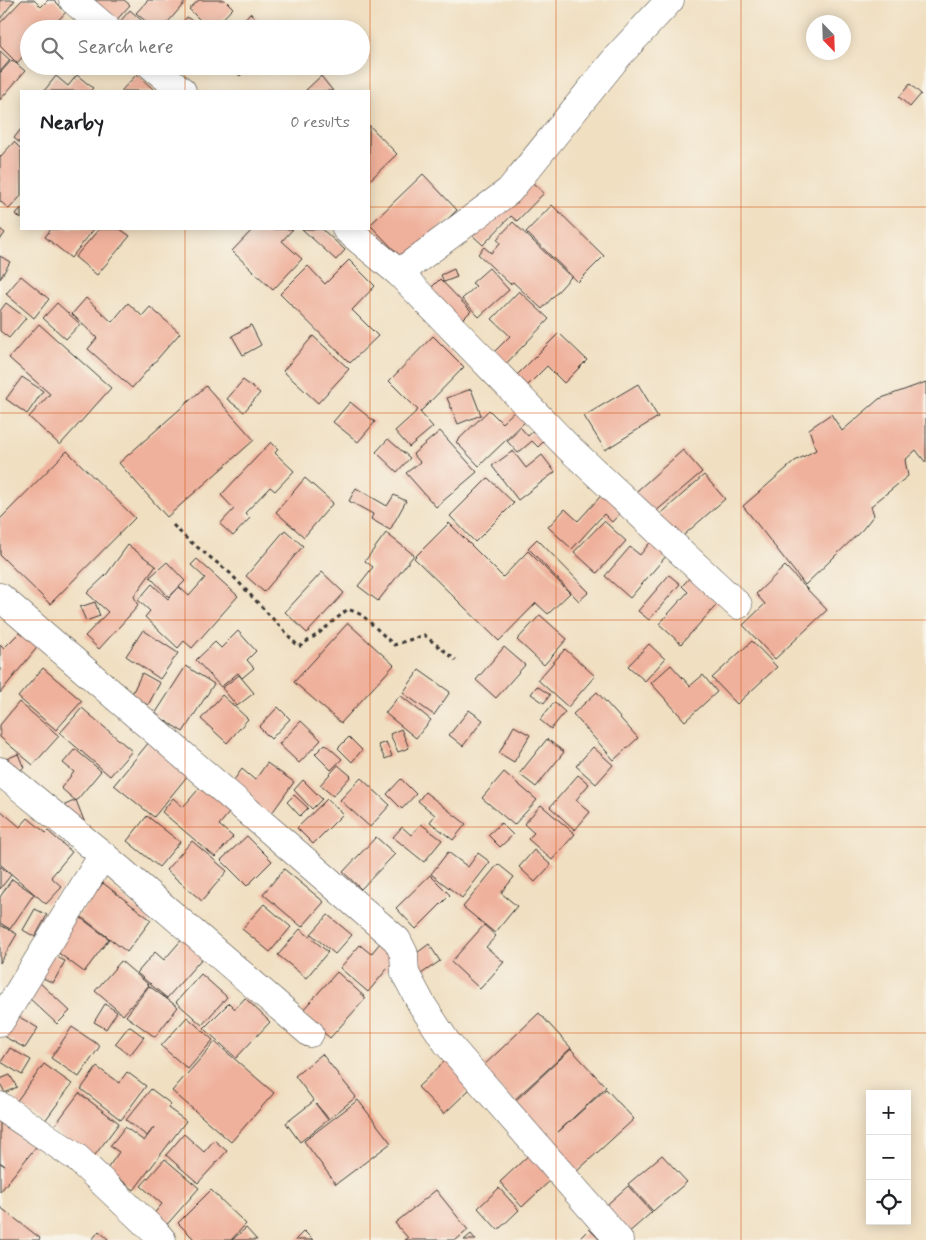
<!DOCTYPE html>
<html lang="en">
<head>
<meta charset="utf-8">
<style>
	:root { --surface:#fff; --page:#f6f6f6; --text:#202124; --muted:#757577; --line:#e0e0e0 }
	body { margin:0; font-family:Mynerve,sans-serif; background:var(--page); color:var(--text) }
	.controls { position:absolute; right:15px; bottom:15px; display:grid; overflow:hidden; border-radius:0px; box-shadow:0 2px 12px #0003 }
	.controls button { width:45px; height:45px; display:grid; place-items:center; padding:0; border:0; border-bottom:1px solid var(--line); background:var(--surface); color:var(--text); font:25px sans-serif }
	.compass { position:absolute; left:806px; top:15px; width:45px; height:45px; border-radius:50%; background:var(--surface); box-shadow:0 2px 12px #0003; rotate:157deg }
	.list { margin:0; padding:0; list-style:none }
	h2 { display:flex; justify-content:space-between; align-items:center; height:65px; margin:0; padding:0 20px; font-size:21px }
	h2 small { font-size:16px; font-weight:400; color:var(--muted) }
	.icon { flex:none; width:28px; height:28px; fill:none; stroke:currentColor; stroke-width:2; stroke-linecap:round; stroke-linejoin:round }
	.map { position:relative; flex:none; width:926px; height:1240px; overflow:hidden }
	.search { position:absolute; background:var(--surface); box-shadow:0 2px 12px #0003; left:20px; top:20px; width:350px; height:55px; display:flex; align-items:center; gap:12px; box-sizing:border-box; padding:0 18px; border-radius:28px; color:var(--muted); font-size:19px }
	.panel { position:absolute; background:var(--surface); box-shadow:0 2px 12px #0003; left:20px; top:90px; width:350px; height:140px; border-radius:0px }
	.map>svg:first-child { display:block }
	.building { fill:#efb19b }
	.lines { fill:none; stroke-linecap:round; stroke-linejoin:round }
	.street-casing { stroke:#3c3935; stroke-width:29 }
	.path { stroke:#3c3935; stroke-width:3; stroke-dasharray:4 4; stroke-linecap:butt }
	.street { stroke:#fff; stroke-width:28 }
	.grid { fill:none; stroke:#d4530e; stroke-width:1; stroke-opacity:0.55 }
</style>
</head>
<body>
<div class="map">
<svg width="926" height="1240" viewBox="0 0 926 1240">
	<rect width="100%" height="100%" fill="#f7f3e8"/>
	<filter id="ink" filterUnits="userSpaceOnUse"><feTurbulence type="fractalNoise" baseFrequency=".02" numOctaves="2"/><feDisplacementMap in="SourceGraphic" scale="10" xChannelSelector="R" yChannelSelector="G"/><feConvolveMatrix kernelMatrix="1 2 1 2 8 2 1 2 1" color-interpolation-filters="sRGB"/></filter>
	<filter id="wash" filterUnits="userSpaceOnUse"><feTurbulence type="fractalNoise" baseFrequency=".0096" numOctaves="4" result="noise"/><feDisplacementMap in="SourceGraphic" scale="20" xChannelSelector="R" yChannelSelector="G"/><feGaussianBlur stdDeviation="1.12" result="paint"/><feColorMatrix in="noise" values="0 0 0 0 0 0 0 0 0 0 0 0 0 0 0 0 0 1.4 0 .05"/><feComposite in="paint" operator="in"/></filter>
	<g filter="url(#wash)">
		<rect width="100%" height="100%" fill="#f0dfc1"/>
		<g id="blocks">
			<path class="building" d="M0,0H15L0,19Z
				M22,0H34L41,7L48,0H54L66,12L50,29H29V50L17,63L0,46V23Z
				M86,0H124L130,5L113,24Z
				M148,0H187L162,29H155L136,13Z
				M199,0H225L233,8L213,29H209L189,9Z
				M130,10L142,21L136,29H122L117,25Z
				M250,13L268,29H236Z
				M187,17L202,29H177Z
				M0,51L10,60L0,72Z
				M12,60L25,71L0,100V73Z
				M229,66H249L240,76Z
				M137,74L155,91H121Z
				M77,75L93,88L90,91H44L56,76L68,86Z
				M321,76L333,91H305Z
				M910,84L921,94L910,107L899,97Z
				M369,125L397,154L369,181Z
				M21,129V144L14,138Z
				M14,142L21,149V196L9,209L0,201V157Z
				M423,174L457,210L405,261L370,225Z
				M525,176L544,193L517,221L511,216L483,245L470,233Z
				M552,205L604,256L578,282L526,232Z
				M21,208V219L16,214Z
				M513,222L571,277L542,309L513,282L510,284L478,254L484,247L491,253L500,243L497,239Z
				M0,229L5,233L0,240Z
				M51,229H94L71,258L45,237Z
				M99,229H120L130,236L97,275L75,257Z
				M253,229H293L282,241L302,259L273,290L232,251Z
				M302,229H322L345,250L336,260Z
				M0,256L10,262L0,279Z
				M349,260L375,286L352,310L378,336L350,363L280,294L308,266L325,284Z
				M489,268L509,290L479,317L462,299L476,286L472,283Z
				M454,269L457,277L444,282L441,275Z
				M21,276L49,299L34,318L6,294Z
				M440,279L471,311L455,327L424,295Z
				M519,291L549,319L499,371L493,353L510,336L492,319Z
				M86,298L112,322L128,303L142,316L150,307L180,333L132,388L88,349L97,338L72,314Z
				M6,303L26,318L9,338L0,331V311Z
				M57,303L80,324L66,339L43,318Z
				M39,324L111,388L60,445L29,417L50,394L9,358Z
				M251,325L261,345L243,355L232,336Z
				M559,333L587,360L564,383L547,366L523,390L512,380Z
				M313,336L349,369L318,403L283,371Z
				M433,336L464,367L420,412L433,427L409,447L395,431L418,410L389,381Z
				M22,377L43,391L27,414L6,399Z
				M243,380L260,393L244,412L227,399Z
				M926,382V463L916,450L905,460L908,476L871,506L874,515L862,530L805,585L743,506L795,461L816,450L809,429L831,414L842,431L879,399Z
				M638,384L658,417L605,450L584,416Z
				M206,386L254,440L167,517L119,463Z
				M471,389L481,415L458,424L447,398Z
				M350,402L375,422L358,442L333,422Z
				M519,407L530,417L479,466L456,442L489,410L502,423Z
				M541,424L550,435L538,447L532,441L518,453L507,441L521,428L528,436Z
				M440,431L477,472L436,507L406,473L420,462L413,454Z
				M388,439L410,458L397,472L376,452Z
				M271,442L278,449L275,453L294,471L275,491L270,487L245,513L250,518L233,536L220,524L234,509L221,495Z
				M683,450L702,472L648,518L630,497Z
				M67,451L135,518L50,604L0,555V519Z
				M513,451L526,468L542,455L555,472L518,500L492,466Z
				M704,475L725,499L676,542L655,519Z
				M305,478L333,503L304,537L276,512Z
				M488,478L514,503L475,542L450,516Z
				M609,487L629,504L612,522L604,514L572,549L548,527L565,509L578,521Z
				M356,488L387,506L394,495L406,501L390,530L371,519L373,514L349,501Z
				M604,521L626,541L597,573L574,552Z
				M449,523L503,577L528,551L570,593L548,614L536,603L499,641L414,558Z
				M285,530L303,546L264,592L246,576Z
				M386,533L414,555L378,601L358,586L373,567L365,561Z
				M657,534L673,548L630,598L605,576L630,547L640,555Z
				M537,539L589,592L579,601L528,548Z
				M128,545L156,566L134,596L138,606L99,649L85,636L108,612L87,593L106,575Z
				M197,559L238,596L192,648L184,641L178,648L145,617L150,611L138,600L152,584L168,599L179,587L189,596L205,578L191,565Z
				M167,562L185,581L169,597L150,577Z
				M785,566L827,610L775,659L743,625L765,604L756,594Z
				M322,572L344,593L307,633L285,612Z
				M695,572L723,598L681,644L659,624L688,592L682,586Z
				M669,575L680,584L649,620L638,611Z
				M95,602L100,616L86,621L80,607Z
				M540,615L567,639L544,665L517,640Z
				M348,623L394,665L341,723L294,682Z
				M23,629L40,644L0,693V644L4,648Z
				M143,630L178,653L160,679L126,656Z
				M238,631L256,651L247,660L254,668L242,678L238,673L221,687L196,660L215,642L221,648Z
				M752,641L777,667L737,704L712,678Z
				M649,644L665,659L645,681L628,666Z
				M504,647L525,665L496,698L476,680Z
				M565,649L595,676L568,707L538,680Z
				M671,665L690,686L703,675L717,692L685,721L651,683Z
				M186,666L214,684L183,732L155,714Z
				M43,668L82,701L56,730L18,697Z
				M419,670L450,692L434,715L403,693Z
				M142,673L160,683L148,705L131,696Z
				M239,675L254,693L237,706L222,688Z
				M537,686L550,695L544,703L531,694Z
				M597,692L638,738L614,760L573,714Z
				M222,695L248,719L227,743L201,719Z
				M400,695L431,720L416,738L385,713Z
				M19,702L59,736L33,765L0,737V725Z
				M554,702L565,712L551,729L540,720Z
				M278,707L290,719L271,739L259,727Z
				M82,708L132,751L110,776L60,733Z
				M469,710L483,720L463,746L449,735Z
				M301,721L321,740L299,763L279,744Z
				M514,726L530,735L514,762L499,753Z
				M401,729L409,748L398,752L390,734Z
				M154,736L193,769L154,817L114,785Z
				M349,737L362,750L352,762L338,748Z
				M547,739L564,752L536,787L519,774Z
				M386,742L392,756L385,759L378,745Z
				M325,744L342,759L331,770L315,754Z
				M593,747L613,765L596,784L576,766Z
				M75,749L101,771L76,801L61,788L74,772L63,763Z
				M18,754L24,768L10,774L4,760Z
				M267,763L294,782L267,820L231,784L242,769L255,780Z
				M338,765L351,776L333,796L320,785Z
				M504,772L537,800L514,825L482,798Z
				M578,775L589,784L576,800L590,812L575,830L550,807Z
				M361,778L390,805L370,827L340,800Z
				M401,779L416,794L402,809L387,794Z
				M303,780L322,799L312,809L294,790Z
				M204,783L233,808L219,825L233,837L215,857L162,812L173,798L183,807Z
				M425,792L466,824L453,840L430,822L435,815L418,801Z
				M294,795L308,808L300,816L287,802Z
				M327,799L343,814L313,844L297,828Z
				M76,800L84,821L71,826L63,806Z
				M541,805L575,834L552,860L528,839L534,833L524,824Z
				M0,810L20,827L28,818L46,833L48,831L72,852L51,877L62,887L46,904L0,864Z
				M147,816L180,842L159,867L127,841Z
				M501,823L513,835L500,847L488,835Z
				M421,824L442,840L424,862L393,837L402,827L411,835Z
				M247,836L272,861L247,886L221,860Z
				M376,837L395,854L361,889L343,872Z
				M192,841L227,871L202,901L166,870Z
				M534,850L551,865L535,882L519,867Z
				M448,852L468,867L478,853L490,862L462,898L431,874Z
				M498,864L514,877L501,893L517,906L495,933L463,907Z
				M0,866L11,875L0,889Z
				M284,869L324,902L302,927L263,894Z
				M430,875L450,895L416,929L396,908Z
				M12,879L34,894L10,929L0,923V897Z
				M103,883L151,920L127,952L79,915Z
				M264,904L291,927L270,952L242,929Z
				M35,909L47,915L35,937L23,930Z
				M77,915L109,939L84,972L52,948Z
				M328,915L352,935L335,954L311,934Z
				M0,925L17,934L0,963Z
				M484,925L496,936L486,947L504,962L480,989L451,962Z
				M300,929L328,952L306,978L278,955Z
				M184,937L205,955L167,998L150,984L151,983L150,984L137,973L155,952L164,960Z
				M380,943L397,957L368,992L340,968L360,945L371,954Z
				M429,944L440,961L421,974L410,958Z
				M50,954L65,961L53,983L39,976Z
				M121,961L149,985L123,1015L95,991Z
				M337,972L366,998L330,1038L301,1012Z
				M201,974L227,997L202,1025L176,1002Z
				M40,983L70,1011L57,1024L27,996Z
				M149,986L178,1007L155,1037L126,1016Z
				M245,998L270,1022L236,1058L204,1028L229,1003L235,1009Z
				M105,1004L117,1012L106,1029L94,1022Z
				M539,1013L571,1048L513,1101L481,1068Z
				M16,1015L38,1028L25,1048L3,1036Z
				M187,1017L213,1040L188,1069L161,1046Z
				M129,1026L144,1037L130,1055L115,1044Z
				M72,1027L100,1046L79,1077L51,1058Z
				M215,1042L274,1093L231,1142L172,1091Z
				M10,1048L31,1060L22,1075L1,1062Z
				M571,1049L606,1087L558,1132L606,1089L634,1119L576,1172L513,1103Z
				M322,1054L356,1097L329,1119L316,1104L328,1120L300,1142L286,1123L314,1101L295,1076Z
				M447,1059L473,1086L444,1114L418,1087Z
				M44,1064L72,1084L44,1122L16,1102Z
				M97,1067L119,1083L127,1072L146,1086L121,1120L81,1089Z
				M10,1075L17,1087L5,1093L0,1083V1079Z
				M151,1089L171,1104L168,1108L186,1121L134,1190L107,1169L119,1152L110,1146L125,1127L144,1141L154,1127L147,1136L126,1120Z
				M79,1093L119,1123L92,1159L52,1129Z
				M358,1100L391,1143L336,1184L304,1141Z
				M0,1113L39,1143L0,1192V1163L5,1166L0,1162Z
				M184,1134L204,1152L214,1140L227,1151L198,1183L166,1155Z
				M531,1153L553,1178L522,1207L500,1182Z
				M662,1155L687,1182L653,1211L628,1184Z
				M165,1159L199,1188L163,1229L151,1217L162,1204L141,1186Z
				M628,1186L652,1212L626,1235L602,1209Z
				M499,1188L519,1210L498,1230L478,1208Z
				M211,1190L246,1224L231,1240H195L178,1223Z
				M436,1190L468,1230L456,1240H405L408,1238L395,1223Z
				M0,1207L40,1238L39,1240H0Z
				M246,1228L257,1240H232Z
				M589,1229L600,1240H578Z
				M99,1231L109,1240H92Z
				M304,1231L313,1240H295Z
				M471,1234L476,1240H464Z"/>
		</g>
	</g>
	<g filter="url(#ink)">
		<use href="#blocks" fill-opacity="0" stroke="#3c3935" stroke-width="1"/>
		<g class="lines">
			<defs>
				<path id="street" d="M73,0L107,29
					M152,66L182,91
					M346,229L399,273L568,447L738,605
					M399,273L509,191L618,56L670,0
					M0,597L397,940L404,954L405,973L422,1005L447,1043L619,1240
					M0,771L103,855L310,1033
					M0,1022L103,855
					M0,1106L76,1157L156,1233L162,1240"/>
			</defs>
			<use href="#street" class="street-casing"/>
			<path class="path" d="M173,525L187,539L230,573L299,647L318,634L348,609L362,615L394,645L424,635L456,660"/>
			<use href="#street" class="street"/>
		</g>
	</g>
	<path class="grid" d="M185,0V29M370,0V1240M556,0V1240M741,0V1240M185,66V91M0,207H21M369,207H926M185,229V1240M0,413H926M0,620H926M0,827H926M0,1033H926"/>
</svg>
<div class="controls">
<button>+</button>
<button>−</button>
<button><svg class="icon" aria-label="locate" viewBox="0 0 24 24"><circle cx="12" cy="12" r="6"/><path d="M12 2v4M12 18v4M2 12h4M18 12h4"/></svg></button>
</div>
<svg class="compass" viewBox="-18 -18 36 36"><path d="M0-13l5 13h-10z" fill="#e53935"/><path d="M0 13l5-13h-10z" fill="#757577"/></svg>
<div class="search"><svg class="icon" aria-label="search" viewBox="0 0 24 24"><circle cx="10" cy="10" r="6"/><path d="M15 15l6 6"/></svg>Search here</div>
<section class="panel">
<h2>Nearby<small>0 results</small></h2>
<ul class="list">
</ul>
</section>
</div>
</body>
</html>
